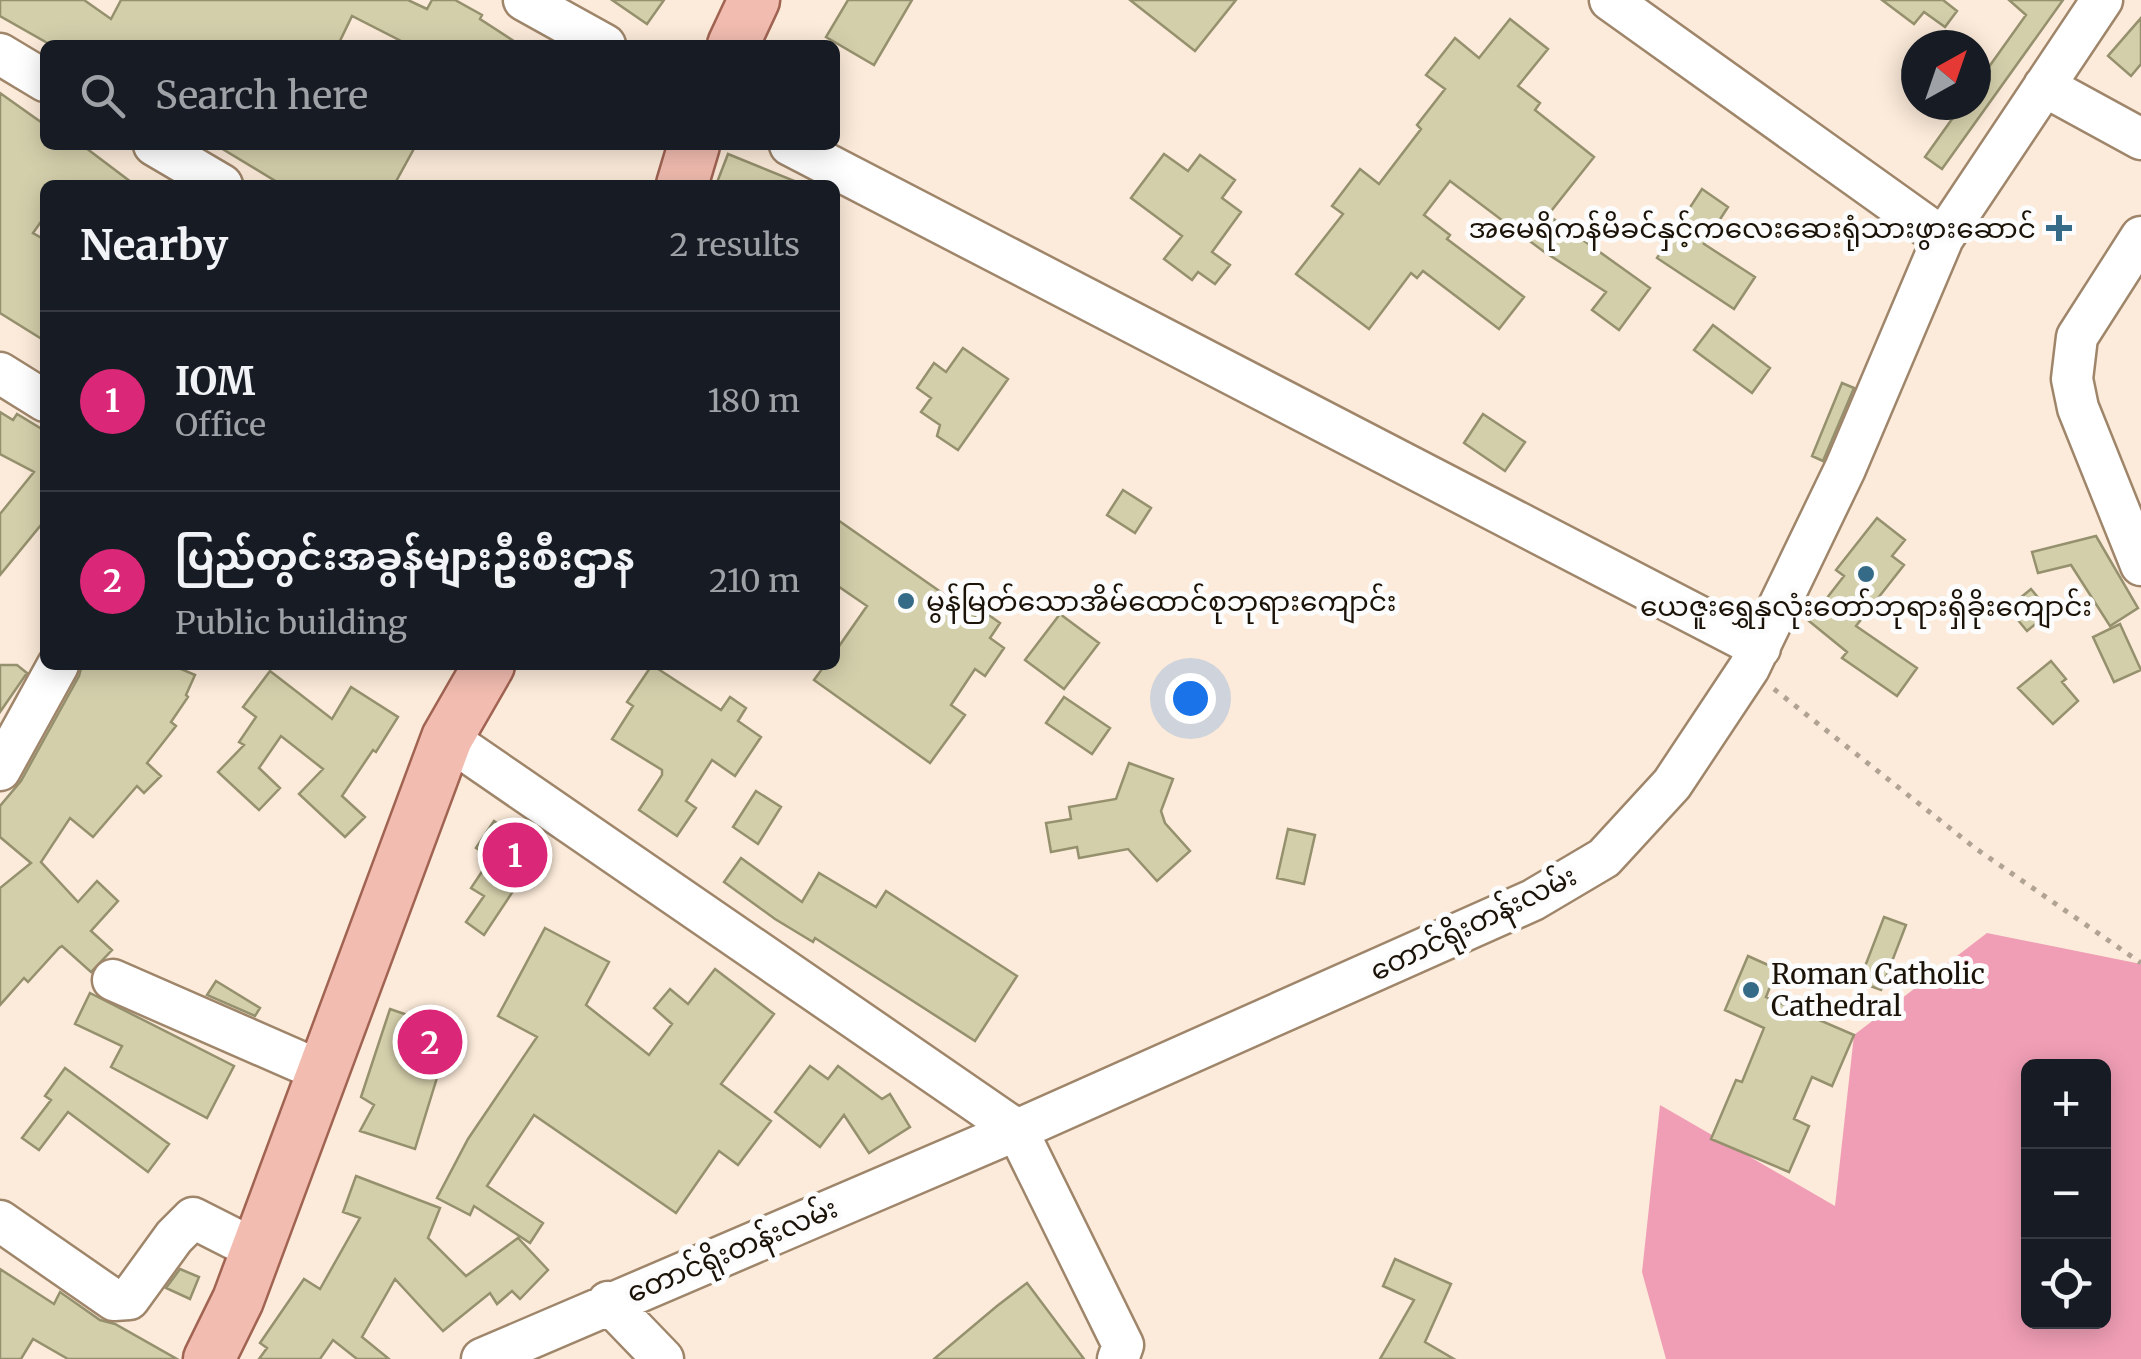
<!DOCTYPE html>
<html lang="en">
<head>
<meta charset="utf-8">
<style>
	:root { --surface:#171b24; --page:#20242c; --text:#f1f3f6; --muted:#9ea1a6; --line:#363941; --accent:#db2777 }
	body { margin:0; font-family:Merriweather,"Noto Sans Myanmar",serif; background:var(--page); color:var(--text) }
	.controls { position:absolute; right:30px; bottom:30px; display:grid; overflow:hidden; border-radius:15px; box-shadow:0 5px 25px #0003 }
	.controls button { width:90px; height:90px; display:grid; place-items:center; padding:0; border:0; border-bottom:2px solid var(--line); background:var(--surface); color:var(--text); font:50px sans-serif }
	.compass { position:absolute; left:1901px; top:30px; width:90px; height:90px; border-radius:50%; background:var(--surface); box-shadow:0 5px 25px #0003; rotate:40deg }
	.you { position:absolute; left:1190px; top:698px; width:35px; height:35px; margin:-25px; border:8px solid #fff; border-radius:50%; background:#1a73e8; box-shadow:0 0 0 15px #1a73e833 }
	.badge { display:grid; place-items:center; width:65px; height:65px; border-radius:50%; background:var(--accent); color:#fff; font-size:32px; font-weight:700 }
	.pin { position:absolute; translate:-50% -50%; border:5px solid #fff; box-shadow:0 2px 10px #0006 }
	.list { margin:0; padding:0; list-style:none }
	h2 { display:flex; justify-content:space-between; align-items:center; height:130px; margin:0; padding:0 40px; font-size:42px }
	h2 small { font-size:32px; font-weight:400; color:var(--muted) }
	.list li { display:grid; grid-template-columns:65px 1fr auto; gap:30px; align-items:center; box-sizing:border-box; height:180px; padding:0 40px; border-top:2px solid var(--line) }
	.list b { display:block; font-size:38px; white-space:nowrap }
	.list p { margin:0; font-size:32px; white-space:nowrap; color:var(--muted) }
	.list em { font-size:32px; font-style:normal; color:var(--muted) }
	.icon { flex:none; width:55px; height:55px; fill:none; stroke:currentColor; stroke-width:2; stroke-linecap:round; stroke-linejoin:round }
	.map { position:relative; flex:none; width:2141px; height:1359px; overflow:hidden }
	.search { position:absolute; background:var(--surface); box-shadow:0 5px 25px #0003; left:40px; top:40px; width:800px; height:110px; display:flex; align-items:center; gap:25px; box-sizing:border-box; padding:0 35px; border-radius:15px; color:var(--muted); font-size:38px }
	.panel { position:absolute; background:var(--surface); box-shadow:0 5px 25px #0003; left:40px; top:180px; width:800px; height:490px; border-radius:15px }
	.map>svg:first-child { display:block }
	.forest { fill:#f09eb5; fill-rule:evenodd }
	.building { fill:#d4cfab; stroke:#95906d; stroke-width:2.5 }
	.lines { fill:none; stroke-linecap:round; stroke-linejoin:round }
	.minor-casing { stroke:#9f866b; stroke-width:45 }
	.major-casing { stroke:#a16453; stroke-width:55 }
	.path { stroke:#b1a394; stroke-width:5; stroke-dasharray:5 8; stroke-linecap:butt }
	.minor { stroke:#fff; stroke-width:40 }
	.major { stroke:#f2bcb0; stroke-width:50 }
	.poi-dot { fill:#356b87; stroke:#fcfcfc; stroke-width:4 }
	.labels { text-anchor:middle; stroke-width:10; stroke-linejoin:round; paint-order:stroke }
	.poi-label { font-size:28px; fill:#1b1208; stroke:#fcfcfc; text-anchor:start }
	.street-label { font-size:28px; fill:#1b1208; stroke:#fcfcfc }
</style>
</head>
<body>
<div class="map">
<svg width="2141" height="1359" viewBox="0 0 2141 1359">
	<rect width="100%" height="100%" fill="#fcebda"/>
	<path class="forest" d="M1987,933L2141,964V1359H1666L1642,1272L1660,1105L1835,1206L1854,1035ZM2028,1066H2104V1322H2028Z"/>
	<path class="building" d="M0,0H84L111,19L121,0H408L427,9L432,0H455L482,15L480,19L520,45H409L352,16L338,45H51L0,16Z
		M612,0H664L647,24Z
		M848,0H912L874,65L826,37Z
		M1130,0H1236L1195,51Z
		M1882,0H1943L1957,11L1945,27L1924,12L1914,24Z
		M2009,0H2063L1942,169L1925,157L1962,105H1976V85L2026,15Z
		M2141,18V64L2131,76L2108,56Z
		M1510,19L1548,49L1518,86L1540,103L1535,110L1594,157L1548,215L1650,288L1619,330L1592,310L1606,292L1543,251L1450,181L1424,215L1450,235L1447,239L1524,297L1499,329L1423,271L1417,278L1411,273L1369,329L1296,274L1343,214L1332,206L1360,169L1379,184L1421,129L1417,125L1445,89L1426,75L1455,38L1479,58Z
		M0,93L45,125V145H82L135,185H45V216L33,233L45,240V341L0,313Z
		M216,145H416L394,185H282Z
		M728,154L802,184V185H716Z
		M1164,154L1188,171L1200,155L1235,180L1222,198L1241,212L1212,252L1230,265L1215,284L1198,272L1192,280L1164,259L1182,236L1131,198Z
		M1702,189L1728,207L1704,244L1755,277L1734,309L1657,258Z
		M1713,325L1770,368L1752,393L1694,350Z
		M963,348L1008,379L958,450L937,436L940,425L921,412L931,398L917,388L934,363L946,372Z
		M1842,383L1854,388L1823,461L1812,456Z
		M0,412L13,420L17,414L45,431V520L0,575V514L34,472L0,454Z
		M1483,414L1525,442L1505,471L1464,443Z
		M1123,490L1151,508L1135,533L1107,515Z
		M835,518L978,618L986,613L1000,623L990,638L1004,648L985,676L975,669L951,705L965,715L930,763L814,680L825,665H835V652L867,606L835,584Z
		M1877,518L1905,540L1892,556L1904,565L1856,626L1917,668L1897,696L1842,658L1847,652L1809,621L1844,576L1836,570Z
		M2096,536L2138,608L2110,626L2071,565L2038,573L2032,552Z
		M2031,589L2050,612L2027,631L2008,608Z
		M1060,614L1099,643L1064,689L1025,660Z
		M2120,624L2141,670L2114,682L2093,637Z
		M2051,661L2066,679L2062,682L2078,701L2053,724L2018,688Z
		M0,665H17L27,673L0,712Z
		M82,665H172L195,675L186,695L188,697L171,722L176,726L147,763L161,776L144,793L137,786L93,837L70,818L41,862L78,902L97,881L118,901L91,931L112,950L91,972L62,946L59,948L28,982L24,978L0,1005V888L31,863L0,837V806L21,781L79,676Z
		M652,665L721,710L730,697L746,708L738,721L761,737L735,776L712,760L686,801L696,808L677,836L639,810L662,775V770L612,739L633,706L627,702Z
		M270,671L332,719L351,687L398,717L376,752L373,750L342,796L365,817L345,837L299,794L323,769L281,736L259,768L280,788L259,810L218,772L244,745L239,742L256,717L243,707Z
		M1064,697L1110,728L1092,754L1046,723Z
		M1129,763L1173,779L1161,811L1165,823L1190,851L1157,881L1128,849L1079,858L1077,847L1051,852L1046,823L1071,819L1069,807L1116,799Z
		M756,791L781,807L758,844L733,827Z
		M494,821L546,857L527,884L521,879L484,935L466,922L484,896L471,888L491,858L476,848Z
		M1288,829L1315,835L1304,884L1277,878Z
		M741,858L802,902L819,873L876,907L886,891L1017,976L975,1041L815,938L813,942L775,919L724,882Z
		M1884,917L1906,925L1881,990L1859,982Z
		M545,928L609,962L586,1005L649,1055L672,1024L654,1008L670,989L688,1004L715,969L774,1014L721,1084L771,1121L738,1165L719,1151L676,1213L534,1115L487,1186L543,1223L530,1243L474,1206L470,1215L437,1198L468,1139L537,1037L498,1016Z
		M1748,956L1777,969L1766,997L1854,1035L1832,1086L1812,1077L1794,1119L1809,1126L1789,1172L1711,1139L1736,1080L1742,1082L1764,1028L1725,1010Z
		M216,981L260,1008L255,1016L207,995Z
		M90,993L234,1066L207,1118L111,1067L122,1046L75,1024Z
		M390,1009L460,1033L447,1070L440,1068L415,1149L360,1131L374,1105L361,1097Z
		M810,1066L828,1079L838,1066L882,1099L890,1094L910,1127L869,1153L844,1115L820,1147L775,1112Z
		M65,1068L169,1144L148,1172L68,1112L39,1150L22,1138L51,1100L45,1096Z
		M356,1176L440,1208L428,1238L466,1276L518,1238L548,1270L520,1299L512,1291L497,1304L490,1293L443,1331L395,1279L362,1337L389,1359H357L333,1340L320,1359H259L267,1348L260,1343L304,1279L320,1289L360,1218L343,1212Z
		M1395,1259L1451,1284L1425,1342L1454,1359H1380L1414,1300L1383,1286Z
		M0,1269L54,1304L60,1292L100,1320L115,1324L177,1359H68L33,1339L21,1359H0Z
		M180,1269L199,1277L190,1299L166,1288Z
		M1027,1283L1084,1359H934L997,1306Z"/>
	<g class="lines">
		<defs>
			<path id="minor" d="M524,0L605,45
				M1610,0L1943,238
				M0,54L45,81
				M2044,86L2141,139
				M154,145L222,185
				M790,145L1760,648
				M2141,237L2077,337L2072,379L2078,408L2141,565
				M0,373L45,401
				M447,738L1017,1130L1123,1345L1118,1359
				M0,770L58,665
				M113,980L323,1072
				M0,1221L114,1300L129,1299L174,1237L193,1218L256,1250
				M608,1302L663,1359
				M482,1359L1017,1130L1533,900L1604,858L1672,784L1749,668L1845,469L1943,238L2102,0"/>
			<path id="major" d="M733,45L754,0
				M682,185L694,145
				M209,1359L238,1300L447,738L489,665"/>
		</defs>
		<use href="#minor" class="minor-casing"/>
		<use href="#major" class="major-casing"/>
		<path class="path" d="M1774,689L1975,848L2141,963"/>
		<use href="#minor" class="minor"/>
		<use href="#major" class="major"/>
	</g>
	<g class="poi-dot">
		<path d="M2054 213h10v10h10v10h-10v10h-10v-10h-10v-10h10z"/>
		<circle cx="1866" cy="574" r="10"/>
		<circle cx="906" cy="601" r="10"/>
		<circle cx="1751" cy="990" r="10"/>
	</g>
	<g class="labels">
		<g class="poi-label">
			<text x="2036" y="238" text-anchor="end">အမေရိကန်မိခင်နှင့်ကလေးဆေးရုံသားဖွားဆောင်</text>
			<text x="926" y="611">မွန်မြတ်သောအိမ်ထောင်စုဘုရားကျောင်း</text>
			<text x="1866" y="616" text-anchor="middle">ယေဇူးရွှေနှလုံးတော်ဘုရားရှိခိုးကျောင်း</text>
			<text x="1771" y="984">Roman Catholic<tspan x="1771" dy="32">Cathedral</tspan></text>
		</g>
		<g class="street-label">
			<text transform="translate(1473 923) rotate(-26)" y="10">တောင်ရိုးတန်းလမ်း</text>
			<text transform="translate(732 1250) rotate(-23)" y="10">တောင်ရိုးတန်းလမ်း</text>
		</g>
	</g>
</svg>
<div class="controls">
<button>+</button>
<button>−</button>
<button><svg class="icon" aria-label="locate" viewBox="0 0 24 24"><circle cx="12" cy="12" r="6"/><path d="M12 2v4M12 18v4M2 12h4M18 12h4"/></svg></button>
</div>
<svg class="compass" viewBox="-18 -18 36 36"><path d="M0-13l5 13h-10z" fill="#e53935"/><path d="M0 13l5-13h-10z" fill="#9ea1a6"/></svg>
<div class="you"></div>
<div class="pin badge" style="left:515px;top:855px">1</div>
<div class="pin badge" style="left:430px;top:1042px">2</div>
<div class="search"><svg class="icon" aria-label="search" viewBox="0 0 24 24"><circle cx="10" cy="10" r="6"/><path d="M15 15l6 6"/></svg>Search here</div>
<section class="panel">
<h2>Nearby<small>2 results</small></h2>
<ul class="list">
<li><span class="badge">1</span><div><b>IOM</b><p>Office</p></div><em>180 m</em></li>
<li><span class="badge">2</span><div><b>ပြည်တွင်းအခွန်များဦးစီးဌာန</b><p>Public building</p></div><em>210 m</em></li>
</ul>
</section>
</div>
</body>
</html>
